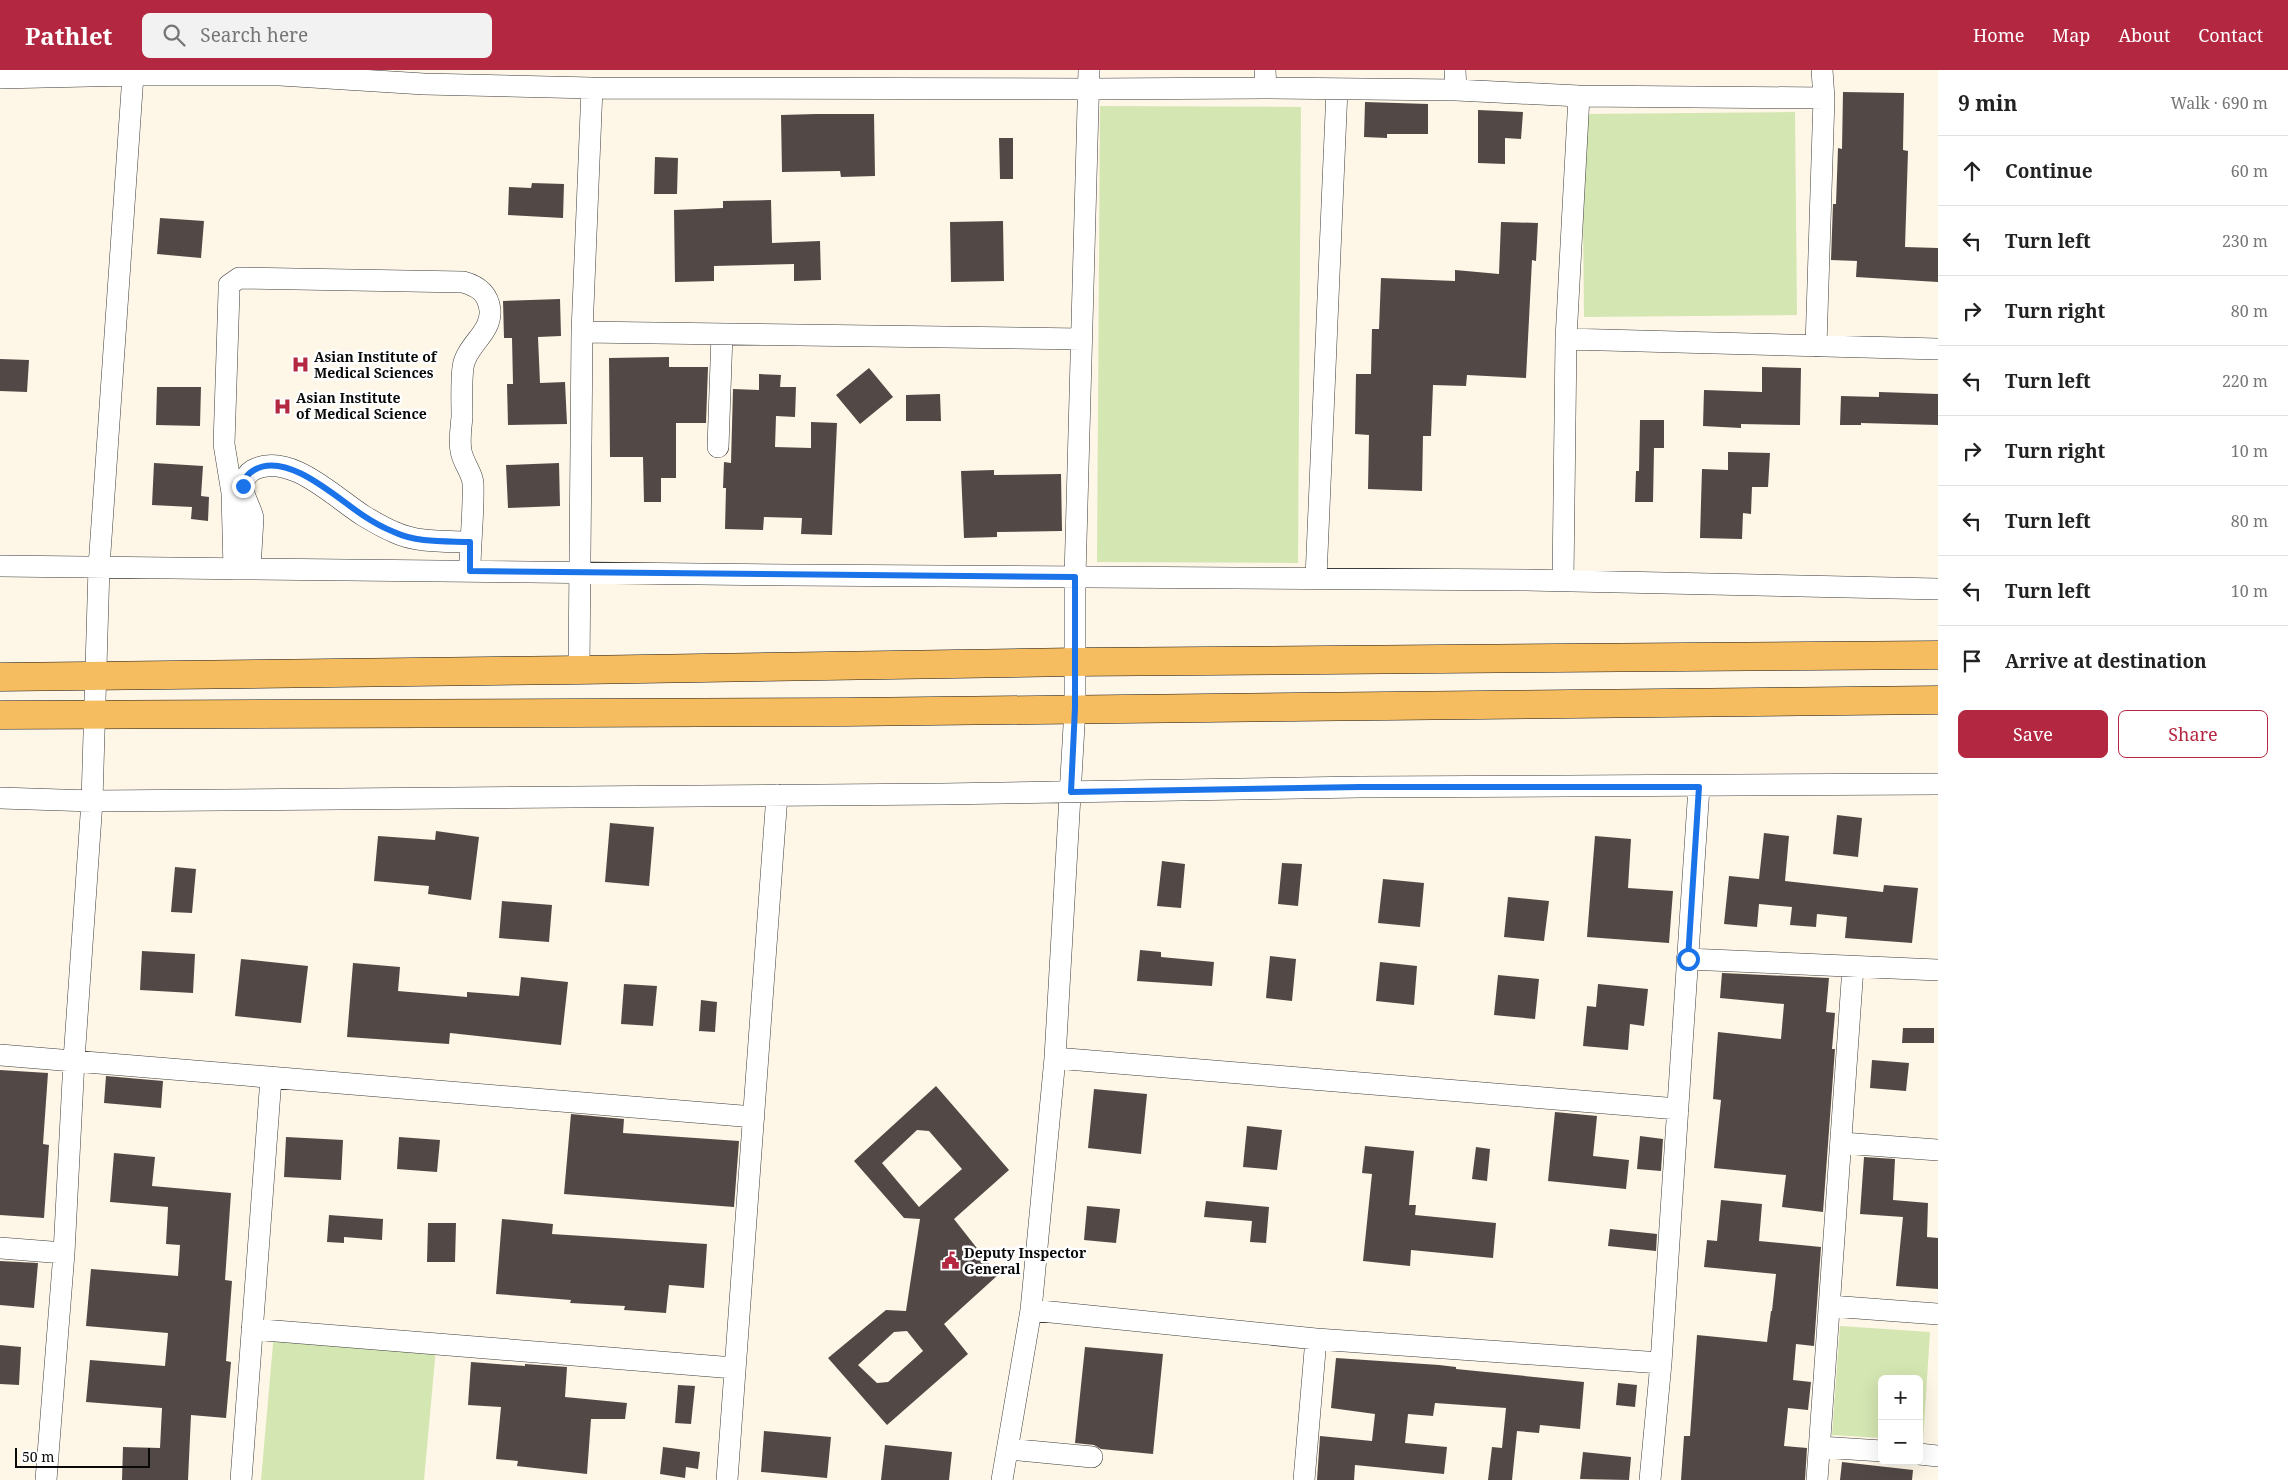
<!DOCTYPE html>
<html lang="en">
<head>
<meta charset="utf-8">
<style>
	:root { --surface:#fff; --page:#f2f2f2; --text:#222; --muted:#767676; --line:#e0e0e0; --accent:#b42741 }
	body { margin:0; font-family:"Noto Serif",serif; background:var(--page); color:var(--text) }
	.controls { position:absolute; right:15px; bottom:15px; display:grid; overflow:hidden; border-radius:8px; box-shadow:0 5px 20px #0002 }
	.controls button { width:45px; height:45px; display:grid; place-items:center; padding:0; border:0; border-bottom:1px solid var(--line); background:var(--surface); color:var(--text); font:25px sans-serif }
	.scale { position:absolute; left:15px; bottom:12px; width:135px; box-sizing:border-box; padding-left:5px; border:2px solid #090909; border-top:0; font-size:14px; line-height:18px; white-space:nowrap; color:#090909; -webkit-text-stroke:4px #fff; paint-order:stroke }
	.stop { position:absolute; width:15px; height:15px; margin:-11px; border:4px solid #1a73e8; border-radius:50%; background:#fff }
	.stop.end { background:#1a73e8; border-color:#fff; box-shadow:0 1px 5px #0008 }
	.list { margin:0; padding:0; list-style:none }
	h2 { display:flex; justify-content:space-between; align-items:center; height:65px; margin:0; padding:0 20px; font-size:21px }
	h2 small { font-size:16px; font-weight:400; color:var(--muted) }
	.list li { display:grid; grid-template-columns:32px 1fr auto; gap:15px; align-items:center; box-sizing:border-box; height:70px; padding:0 20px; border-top:1px solid var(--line) }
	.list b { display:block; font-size:19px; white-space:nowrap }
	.list em { font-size:16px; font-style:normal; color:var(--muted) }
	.actions { display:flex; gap:10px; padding:15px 20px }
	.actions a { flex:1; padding:11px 0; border:1px solid var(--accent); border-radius:8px; text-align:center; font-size:18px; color:var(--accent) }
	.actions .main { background:var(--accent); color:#fff }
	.icon { flex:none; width:28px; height:28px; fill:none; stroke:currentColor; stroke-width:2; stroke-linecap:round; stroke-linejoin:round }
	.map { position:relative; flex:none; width:1938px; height:1410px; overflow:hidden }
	header { display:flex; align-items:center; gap:30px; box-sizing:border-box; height:70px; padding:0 25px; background:var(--accent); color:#fff }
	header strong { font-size:24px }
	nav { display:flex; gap:28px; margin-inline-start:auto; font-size:18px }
	.search { width:350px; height:45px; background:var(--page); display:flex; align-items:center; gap:12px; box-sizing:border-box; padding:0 18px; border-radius:8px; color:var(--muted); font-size:19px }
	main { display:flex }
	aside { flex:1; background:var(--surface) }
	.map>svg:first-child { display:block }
	.green { fill:#d4e6b2 }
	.building { fill:#524946; fill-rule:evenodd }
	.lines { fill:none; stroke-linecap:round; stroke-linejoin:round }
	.minor-casing { stroke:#3c3c3c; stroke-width:22 }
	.major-casing { stroke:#1a1a1a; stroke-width:29 }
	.minor { stroke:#fff; stroke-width:21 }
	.major { stroke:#f5bc60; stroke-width:28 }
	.route { stroke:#1a73e8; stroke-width:6 }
	.labels { text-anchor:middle; stroke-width:5; stroke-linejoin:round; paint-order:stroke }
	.poi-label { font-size:14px; font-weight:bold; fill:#090909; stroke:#fff; text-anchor:start }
</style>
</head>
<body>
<header>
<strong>Pathlet</strong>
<div class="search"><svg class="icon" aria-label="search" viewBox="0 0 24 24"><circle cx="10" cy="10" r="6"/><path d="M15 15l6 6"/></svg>Search here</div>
<nav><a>Home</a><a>Map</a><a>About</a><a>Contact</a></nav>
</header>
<main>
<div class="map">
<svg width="1938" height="1410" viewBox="0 0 1938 1410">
	<rect width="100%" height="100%" fill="#fef6e6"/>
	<path class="green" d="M1100,36L1301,37L1298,493L1097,492Z
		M1795,42L1797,245L1584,247L1582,44Z
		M1840,1256L1930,1262L1923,1371H1919V1309H1882V1368L1832,1365Z
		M274,1263L436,1278L424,1410H261Z"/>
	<path class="building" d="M1843,22L1904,23L1903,80L1908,81L1905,177L1938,178V212L1856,207L1857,191L1831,190L1833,134H1836L1838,78L1842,79Z
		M1365,32L1428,34V64H1387V68L1364,67Z
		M1478,40L1523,42L1521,69L1505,68V94L1478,93Z
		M816,44H874L875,106L841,107L840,101L782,102L781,45Z
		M999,68H1013V109H1000Z
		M655,87L678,88L677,124H654Z
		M532,113L564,114L563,148L508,145L509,117L531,118Z
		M771,130L772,173L820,171L821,210L794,211V194L714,196V211L675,212L674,140L723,138V131Z
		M160,148L204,151L201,188L157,184Z
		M1003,151L1004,211L951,212L950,152Z
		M1501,152L1538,153L1536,191L1532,190L1526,308L1467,305L1466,316L1433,315L1431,366H1423L1422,421L1368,419L1369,365L1355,364L1356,304H1371L1372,259H1379L1381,208L1455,211V200L1499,204Z
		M560,229L561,266L538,267L540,313L565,312L567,354L508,355L507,314H513L512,268H504L503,231Z
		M669,287V297H708L706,353H676V408H661V432H644L643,387H610L609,288Z
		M0,289L29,290L27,322L0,321Z
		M1762,297L1801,298L1800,355L1741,354V358L1703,356L1704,320L1762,322Z
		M869,298L893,327L860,354L836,325Z
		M759,304L781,305L780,317H796L795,347L776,346L775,377L811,378V352L837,353L832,465L801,464L802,448L764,447L763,460L725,459L726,418H723L724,392L731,393L733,319L759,320Z
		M157,317H201L200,356L156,355Z
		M1879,322L1938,324V355L1861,353V355H1840L1841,326L1879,327Z
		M940,324L941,351H906V325Z
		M1640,350H1664V378H1654L1653,432H1635L1636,401H1639Z
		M1728,382L1770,383L1768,417H1752L1751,444L1743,443L1742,469L1700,468L1702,399L1728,400Z
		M154,393L203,396L201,426L209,427L208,451L191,449L192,437L152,435Z
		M559,393L560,436L508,438L506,395Z
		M994,400V405L1061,404L1062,461L997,462V467L964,468L961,401Z
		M1837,745L1862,748L1858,787L1833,784Z
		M610,753L654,757L649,816L605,812Z
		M436,761L479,767L471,830L428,824L429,816L374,811L378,766L435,770Z
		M1764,763L1789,766L1785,811L1883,822L1884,815L1918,818L1912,873L1845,868L1847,847L1817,844L1816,857L1790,855L1792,837L1759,834L1757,857L1724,854L1729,806L1759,809Z
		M1595,766L1631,769L1628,818L1673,821L1669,873L1587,867Z
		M1162,791L1185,794L1181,838L1157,836Z
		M1282,793L1302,794L1298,836L1278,834Z
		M175,797L196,799L192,843L171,842Z
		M1383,809L1424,813L1420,857L1378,853Z
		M1508,827L1549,831L1544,871L1504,867Z
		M502,831L552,835L549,872L499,868Z
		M1140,880L1161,882V887L1214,892L1212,916L1137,911Z
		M142,881L195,884L193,923L140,920Z
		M1270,886L1296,889L1292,931L1266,928Z
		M241,889L308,896L301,953L235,946Z
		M1380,892L1417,896L1414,935L1376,931Z
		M353,893L400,897L398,921L467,927V922L519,926L521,907L568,912L561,975L450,963L449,974L347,967Z
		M1722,903L1829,908L1826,942L1835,943L1832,979H1835L1823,1142L1782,1137L1786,1105L1714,1098L1721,1030L1713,1029L1718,962L1781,969L1784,934L1720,928Z
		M1498,905L1539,909L1535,949L1494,945Z
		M624,914L657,916L653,956L621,954Z
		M1598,914L1648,919L1644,956L1630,954L1628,980L1583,976L1587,936L1596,937Z
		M701,930L717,932L715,962L699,961Z
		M1903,958H1934V973H1902Z
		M1872,990L1909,993L1906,1021L1870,1018Z
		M0,1000L48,1003L43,1074L49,1075L44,1148L0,1145Z
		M106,1006L163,1011L161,1038L104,1033Z
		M936,1016L1009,1100L954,1149L998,1205L944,1254L968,1284L887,1355L828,1288L886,1240L906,1241L920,1149L904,1148L854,1091ZM917,1060L929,1061L962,1099L919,1137L882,1093ZM907,1261L923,1281L888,1312L877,1313L858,1295L894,1262Z
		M1094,1019L1147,1024L1141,1084L1088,1078Z
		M1555,1042L1597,1046L1593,1086L1629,1090L1626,1119L1548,1111Z
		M571,1044L624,1049L623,1063L739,1071L734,1137L564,1124Z
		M1247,1056L1282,1060L1277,1100L1243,1097Z
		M1640,1066L1663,1069L1661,1101L1637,1099Z
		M286,1067L343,1070L341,1110L284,1107Z
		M399,1067L440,1070L437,1102L397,1099Z
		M1365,1076L1414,1081L1409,1135H1416L1415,1145L1496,1153L1493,1188L1411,1180L1410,1196L1363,1191L1372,1104L1362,1103Z
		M1476,1077L1490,1079L1487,1111L1472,1109Z
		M114,1083L155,1087L152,1116L231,1123L225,1210L232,1211L226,1291L231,1292L226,1348L191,1345L188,1410H122L123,1377L160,1378L162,1338L86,1332L90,1290L165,1296L168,1263L86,1256L91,1199L178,1206L180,1175L166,1174L168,1137L110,1132Z
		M1864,1087L1895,1089L1893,1130L1928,1133L1927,1167L1938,1168V1219L1896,1216L1903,1147L1860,1144Z
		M1721,1130L1762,1134L1759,1171L1821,1177L1814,1276L1796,1274L1793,1310L1811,1312L1808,1340L1788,1338L1784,1376L1807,1378L1805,1410H1681L1684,1366H1690L1697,1265L1767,1272L1771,1241H1772L1776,1204L1704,1197L1707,1170L1717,1171Z
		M1206,1131L1269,1137L1266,1173L1250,1172L1252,1151L1204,1147Z
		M1087,1136L1120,1139L1116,1173L1084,1170Z
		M329,1145L383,1149L382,1170L344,1167V1173L327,1172Z
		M502,1149L553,1154L552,1164L707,1174L704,1218L669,1215L666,1243L624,1240L625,1236L570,1233L571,1230L496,1224Z
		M428,1153H456L455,1192H427Z
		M1610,1159L1657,1164L1656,1181L1608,1176Z
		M0,1191L38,1193L34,1238L0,1235Z
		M0,1275L21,1277L19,1315L0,1314Z
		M1085,1277L1163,1284L1153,1384L1101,1379L1094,1375L1075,1373Z
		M1336,1288L1439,1295L1456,1297V1299L1584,1312L1580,1359L1540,1355L1539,1363L1517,1361L1512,1410H1488L1492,1377L1502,1378L1506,1338L1435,1333L1433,1346L1408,1344L1405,1373L1447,1377L1444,1404L1355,1395L1354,1410H1317L1320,1366L1372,1371L1375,1344L1331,1338Z
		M471,1292L525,1296V1294L567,1297L565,1327L627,1333L625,1349H591L587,1404L517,1396L518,1391L496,1389L501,1337L468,1335Z
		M1618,1313L1637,1315L1635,1337L1616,1335Z
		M678,1315L695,1316L691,1354L675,1353Z
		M764,1361L831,1367L827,1408L761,1402Z
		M885,1375L952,1382L949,1410H881Z
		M663,1377L700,1382L698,1399L686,1397L685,1408L660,1404Z
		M1583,1382L1631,1387L1629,1410L1580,1409Z
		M1842,1392L1913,1400L1912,1410H1840Z"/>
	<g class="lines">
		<defs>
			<path id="minor" d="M1265,0L1266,18
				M1455,0L1456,20
				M0,8L133,5H280L424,14L592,18L1089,19L1266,18L1456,20L1579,26L1824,28
				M582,262L1081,269
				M1566,269L1938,279
				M1816,276L1824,28L1822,0
				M718,377L722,264
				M0,496L790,505L1526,510L1938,519
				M234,499L232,423L224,374L229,222V215L239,208L463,212C478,216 488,223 490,240C492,263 466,275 463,297C461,313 462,331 462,347C461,358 459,370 461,381C463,393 472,402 473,413C474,443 470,472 470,501
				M250,499L253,448C251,437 242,426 243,415C244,409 248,403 253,400C290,381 335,428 364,446C374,452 384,458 394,462C417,473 445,471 470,472
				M1316,508L1337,19
				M1563,510L1566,269L1579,26
				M579,600L582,262L592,18
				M0,728L92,731L943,724L1360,717L1938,714
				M1687,889L1938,900
				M0,985L754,1047
				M1055,988L1678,1039
				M1842,1073L1938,1080
				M0,1178L64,1183
				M1830,1236L1938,1244
				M1031,1240L1316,1269L1661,1293
				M252,1259L734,1298
				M1820,1377L1882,1381
				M1008,1379L1092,1387
				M1919,1384L1938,1386
				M46,1410L64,1183L74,990L92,731L99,497L133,5
				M241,1410L271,1008
				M727,1410L777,725
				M1002,1410L1031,1240L1055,988L1075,638V507L1089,0
				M1304,1410L1316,1269
				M1650,1410L1661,1293L1699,717
				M1817,1410L1853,897"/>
			<path id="major" d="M0,607L579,600L1074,592L1938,585
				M0,645L846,642L1938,630"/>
		</defs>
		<use href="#minor" class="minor-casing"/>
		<use href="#major" class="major-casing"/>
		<use href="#minor" class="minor"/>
		<use href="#major" class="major"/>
	</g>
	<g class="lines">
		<path class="route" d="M243,416C245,407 248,403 256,399C289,382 339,430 364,446C373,452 384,458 394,462C417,473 445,471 470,472V501L1075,507V638L1071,722L1360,717H1699L1688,889"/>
	</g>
	<defs>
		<symbol id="hospital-bare" viewBox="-9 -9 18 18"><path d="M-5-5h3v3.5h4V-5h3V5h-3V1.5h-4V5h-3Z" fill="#b42741" stroke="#fff" stroke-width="2.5" paint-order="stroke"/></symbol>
		<symbol id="civic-bare" viewBox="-9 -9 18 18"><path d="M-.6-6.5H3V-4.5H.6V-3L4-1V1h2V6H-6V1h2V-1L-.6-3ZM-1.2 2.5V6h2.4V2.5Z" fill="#b42741" stroke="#fff" stroke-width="2.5" paint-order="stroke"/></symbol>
	</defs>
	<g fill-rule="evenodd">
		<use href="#hospital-bare" x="288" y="282" width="25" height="25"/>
		<use href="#hospital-bare" x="270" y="324" width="25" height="25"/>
		<use href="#civic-bare" x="938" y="1178" width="25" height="25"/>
	</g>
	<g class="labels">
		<g class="poi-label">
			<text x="314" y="292">Asian Institute of<tspan x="314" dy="16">Medical Sciences</tspan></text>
			<text x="296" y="333">Asian Institute<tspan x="296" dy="16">of Medical Science</tspan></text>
			<text x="964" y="1188">Deputy Inspector<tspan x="964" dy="16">General</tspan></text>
		</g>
	</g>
</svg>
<div class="controls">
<button>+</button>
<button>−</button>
</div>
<div class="scale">50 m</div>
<div class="stop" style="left:1688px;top:889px"></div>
<div class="stop end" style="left:243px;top:416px"></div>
</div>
<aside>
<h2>9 min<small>Walk · 690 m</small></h2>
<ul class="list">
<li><svg class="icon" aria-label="ahead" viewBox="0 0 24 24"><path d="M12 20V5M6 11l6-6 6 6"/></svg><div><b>Continue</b></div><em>60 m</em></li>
<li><svg class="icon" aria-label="left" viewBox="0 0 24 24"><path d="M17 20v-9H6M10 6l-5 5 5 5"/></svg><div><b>Turn left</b></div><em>230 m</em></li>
<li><svg class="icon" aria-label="right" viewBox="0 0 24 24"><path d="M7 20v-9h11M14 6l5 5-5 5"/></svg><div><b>Turn right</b></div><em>80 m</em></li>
<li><svg class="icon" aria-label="left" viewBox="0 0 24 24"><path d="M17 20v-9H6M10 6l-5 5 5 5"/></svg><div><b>Turn left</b></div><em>220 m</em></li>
<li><svg class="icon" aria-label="right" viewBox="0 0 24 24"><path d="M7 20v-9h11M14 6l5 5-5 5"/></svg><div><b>Turn right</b></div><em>10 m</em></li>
<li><svg class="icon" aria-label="left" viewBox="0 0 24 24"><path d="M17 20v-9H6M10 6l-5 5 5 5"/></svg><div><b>Turn left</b></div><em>80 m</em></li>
<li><svg class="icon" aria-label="left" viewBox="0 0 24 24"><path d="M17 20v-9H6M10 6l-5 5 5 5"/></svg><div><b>Turn left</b></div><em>10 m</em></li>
<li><svg class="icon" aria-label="arrive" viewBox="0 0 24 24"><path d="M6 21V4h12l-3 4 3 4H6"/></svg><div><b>Arrive at destination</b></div></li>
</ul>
<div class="actions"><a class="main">Save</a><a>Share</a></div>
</aside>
</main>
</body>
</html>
